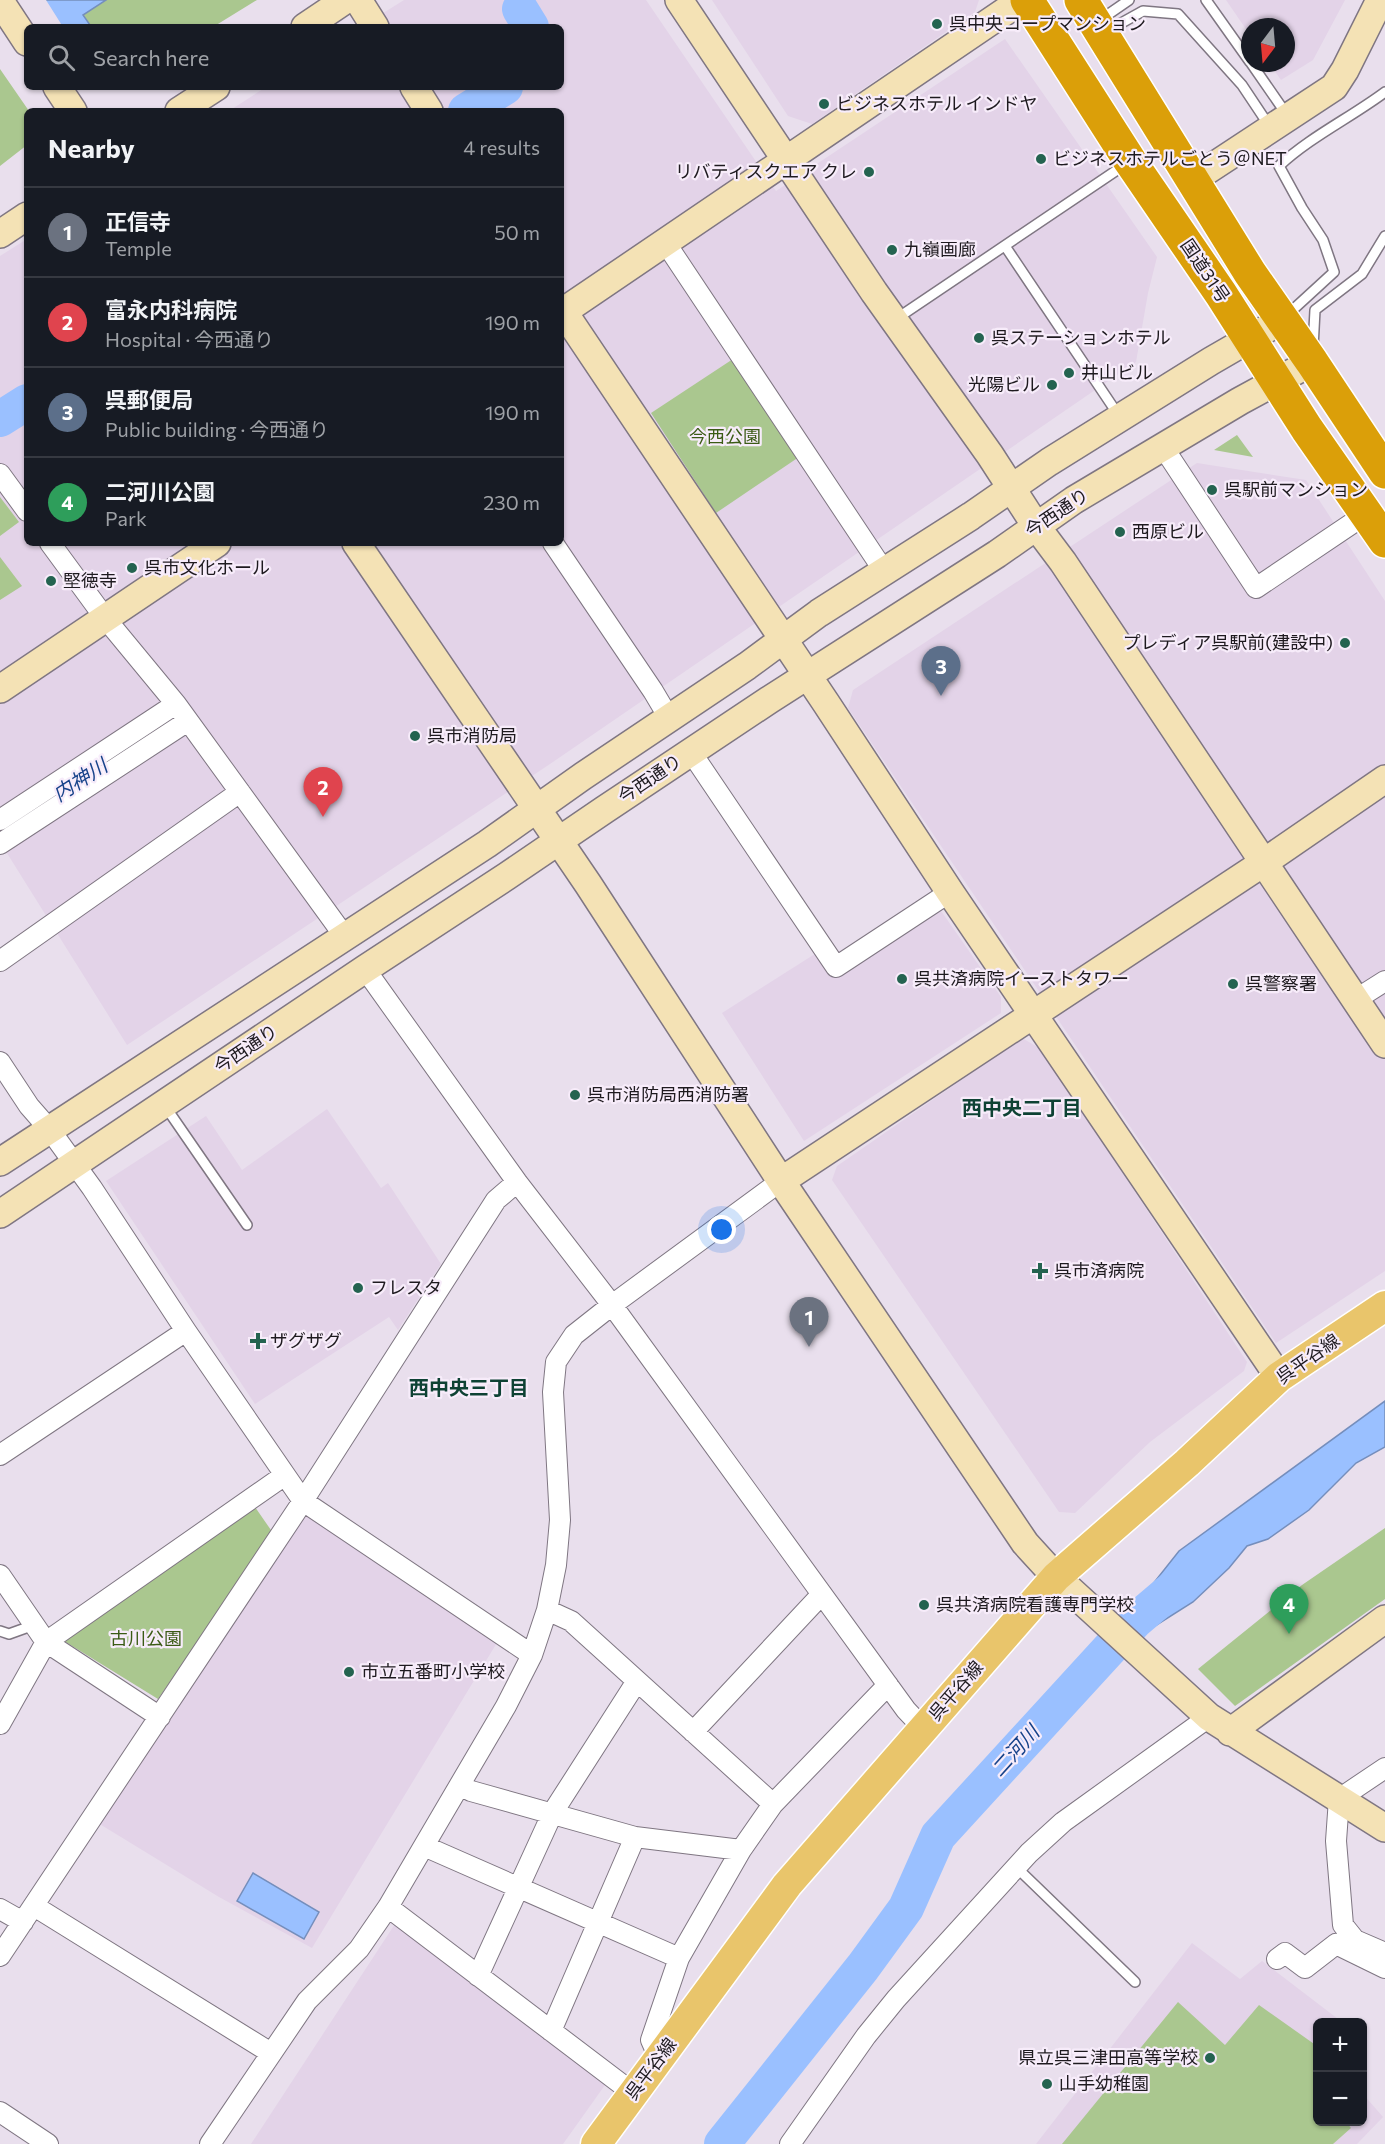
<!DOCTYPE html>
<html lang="en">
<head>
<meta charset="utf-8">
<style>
	:root { --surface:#171b24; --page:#20242c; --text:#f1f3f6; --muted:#9ea1a6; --line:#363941; --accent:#95b2ab }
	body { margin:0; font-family:Commissioner,"Noto Sans JP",sans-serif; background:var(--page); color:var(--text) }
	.controls { position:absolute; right:18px; bottom:18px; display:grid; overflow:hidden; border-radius:9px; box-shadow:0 2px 4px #0004 }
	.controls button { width:54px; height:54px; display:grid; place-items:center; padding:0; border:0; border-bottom:2px solid var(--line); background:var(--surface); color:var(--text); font:30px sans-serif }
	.compass { position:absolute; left:1241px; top:18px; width:54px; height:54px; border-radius:50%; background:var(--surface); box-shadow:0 2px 4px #0004; rotate:196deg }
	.you { position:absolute; left:722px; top:1230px; width:21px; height:21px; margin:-15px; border:4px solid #fff; border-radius:50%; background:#1a73e8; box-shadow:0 0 0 9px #1a73e833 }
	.badge { display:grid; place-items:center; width:39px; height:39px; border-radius:50%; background:var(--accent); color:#fff; font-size:20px; font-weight:700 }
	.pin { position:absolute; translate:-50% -50px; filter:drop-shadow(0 2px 3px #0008) }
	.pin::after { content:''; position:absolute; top:32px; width:21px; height:18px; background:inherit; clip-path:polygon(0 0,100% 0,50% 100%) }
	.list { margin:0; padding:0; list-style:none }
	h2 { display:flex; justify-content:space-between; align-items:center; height:78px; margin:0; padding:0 24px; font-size:26px }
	h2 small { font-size:20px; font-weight:400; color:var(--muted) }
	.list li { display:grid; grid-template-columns:39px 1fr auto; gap:18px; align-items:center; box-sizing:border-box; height:90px; padding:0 24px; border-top:2px solid var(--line) }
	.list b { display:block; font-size:22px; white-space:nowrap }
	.list p { margin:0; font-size:20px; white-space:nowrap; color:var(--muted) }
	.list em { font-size:20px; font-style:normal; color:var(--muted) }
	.icon { flex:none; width:33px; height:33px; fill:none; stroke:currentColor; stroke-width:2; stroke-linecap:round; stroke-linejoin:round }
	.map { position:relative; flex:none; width:1385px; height:2144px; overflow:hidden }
	.search { position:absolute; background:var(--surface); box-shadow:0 2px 4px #0004; left:24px; top:24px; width:540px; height:66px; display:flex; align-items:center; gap:15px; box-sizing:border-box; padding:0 21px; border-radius:9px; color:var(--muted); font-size:22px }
	.panel { position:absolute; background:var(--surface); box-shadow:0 2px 4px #0004; left:24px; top:108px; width:540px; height:438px; border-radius:9px }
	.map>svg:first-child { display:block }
	.built { fill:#e3d3e8 }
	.green { fill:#aac78f }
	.water { fill:#9ac0ff; stroke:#758ebc; stroke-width:1.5 }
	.pier { fill:#e9dfed }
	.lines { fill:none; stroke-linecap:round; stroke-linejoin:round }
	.river { stroke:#9ac0ff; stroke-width:36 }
	.lane-casing { stroke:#7f7682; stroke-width:12 }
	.street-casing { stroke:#7f7682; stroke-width:22 }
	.secondary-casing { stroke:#7f7682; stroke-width:30 }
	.primary-casing { stroke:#fff; stroke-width:33 }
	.highway-casing { stroke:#fff; stroke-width:36 }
	.lane { stroke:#fff; stroke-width:9 }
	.street { stroke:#fff; stroke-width:20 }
	.secondary { stroke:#f4e2b5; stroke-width:27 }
	.primary { stroke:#e9c56b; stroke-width:30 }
	.highway { stroke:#db9f09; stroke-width:33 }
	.poi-dot { fill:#246350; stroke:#f7ecfa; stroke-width:2 }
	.labels { text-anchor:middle; stroke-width:4.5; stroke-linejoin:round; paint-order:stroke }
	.poi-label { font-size:18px; fill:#1e1a1f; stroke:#f7ecfa; text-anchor:start }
	.street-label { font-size:18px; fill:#1e1a1f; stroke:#f7ecfa }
	.park-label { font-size:18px; fill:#3b5b15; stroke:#f7ecfa }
	.water-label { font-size:20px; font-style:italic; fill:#17438a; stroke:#f7ecfa }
	.neighbourhood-label { font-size:20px; font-weight:bold; fill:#0e4234; stroke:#f7ecfa }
</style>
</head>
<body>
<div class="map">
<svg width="1385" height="2144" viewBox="0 0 1385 2144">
	<rect width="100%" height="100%" fill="#e9dfed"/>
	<path class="built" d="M404,0H646L776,191L1005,39L1157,257L1148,293L1136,362L550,764L127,1045L0,842V256L27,239V543H561V111H229L266,87H561V27H361Z
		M712,0H979L975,12L812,124L788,116Z
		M1226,0H1345L1313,60L1281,80L1269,63H1286V27H1250V35Z
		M1197,463L1306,480L1385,601V1271L1276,1343L848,708L853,690Z
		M939,908L1001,997V1013L804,1141L722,1013L818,952L835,978Z
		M1022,1038L1041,1049L1247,1362L1244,1371L1150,1442L1075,1513L1059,1512L832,1180L837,1166Z
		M327,1109L381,1188L388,1183L441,1264L398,1330L389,1317L255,1404L106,1181L206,1116L242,1170Z
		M307,1512L498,1641L312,1948L219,1897L98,1823Z
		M395,1924L605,2085L563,2144H251Z
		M1192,1943L1240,1979L1262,1961L1342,2022H1318V2122H1362L1363,2094L1383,2117L1357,2144H1036Z"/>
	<path class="green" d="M106,0H257L213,27H86L89,25L82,15Z
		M0,69L29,111H27V145L0,166Z
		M733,359L799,457L716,513L651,413Z
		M1237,435L1253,457L1214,450Z
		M0,497L19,522L0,536Z
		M0,557L22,586L0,600Z
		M255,1507L273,1533L158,1699L64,1641Z
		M1385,1528V1599L1235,1706L1198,1669L1302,1585Z
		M1178,2002L1225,2045L1259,2005L1317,2046L1318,2122H1346L1351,2128L1333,2144H1062Z"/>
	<path class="water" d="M0,0H106L83,15L90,25L86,27H27Z
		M1385,1401V1447L1356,1463L1309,1510L1268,1539L1247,1546L1229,1568L1193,1602L1155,1626L1137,1604L1179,1551Z
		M253,1873L319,1912L304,1939L237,1901Z"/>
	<path class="pier" d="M0,0H46L63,27H27V53L1,70Z"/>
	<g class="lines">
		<path class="river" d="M520,9L531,27
			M466,111L505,87
			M0,419L27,402
			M16,822L159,728
			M722,2144L863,1967L906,1908L938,1836L1135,1621L1182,1581"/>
		<defs>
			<path id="lane" d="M1206,0L1250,62
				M1100,20L1129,0
				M1107,31L1143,11L1178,14L1242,85L1270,127
				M1251,63L1287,115
				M1005,246L1119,416
				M1286,316L1334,272L1323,240L1302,208L1279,166C1310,137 1350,118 1385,92
				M896,319L1126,164
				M1313,348L1315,310L1362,274L1385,236
				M165,1106L247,1225
				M0,1631L9,1634L34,1625
				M1016,1867L1135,1982"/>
			<path id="street" d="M665,242L884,571
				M1163,447L1256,588L1366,514
				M0,474L27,511
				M50,543L105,618L176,704L345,937
				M553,543L653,691L669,718
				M691,752L836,967L950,892
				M0,820L176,704
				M0,844L188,721
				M0,961L240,792
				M365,969L517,1182L612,1305L906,1710L923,1728
				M1355,1000L1385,981
				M0,1062L29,1106L50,1130L92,1188L186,1331L303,1501L532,1655
				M0,1455L186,1331
				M0,1575L46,1642L160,1717
				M547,1610L571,1621L773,1804
				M0,1724L46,1642L285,1475
				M693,1732L822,1594
				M1385,1768L1339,1799L1336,1841L1343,1925L1355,1940L1385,1953
				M460,1785L471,1791L635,1837L741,1850
				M424,1846L679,1958
				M34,1906L271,2053
				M388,1907L633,2093
				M0,1909L23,1922
				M0,1956L303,1501L496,1200L517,1182
				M1277,1959L1285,1953L1305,1968L1336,1944L1385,1968
				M478,1976L553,1812L637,1681
				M551,2031L635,1837
				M659,2058L651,2040L679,1958L741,1850L773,1804L888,1685
				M0,2112L48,2144
				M210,2144L307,2001L359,1949L388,1907L506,1706L532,1655L547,1610L556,1565L560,1520L553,1392L556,1362L574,1335L612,1305L781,1181
				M790,2144L866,2036L896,1999L1029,1853L1063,1822L1209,1717"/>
			<path id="secondary" d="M358,0L375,27
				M679,0L874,292L990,455L1036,526L1063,562L1385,1044
				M0,1L27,42
				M305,27L345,0
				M57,87L73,111
				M414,87L429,111
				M179,111L216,87
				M1194,179L1334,87L1345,70L1380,0
				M0,234L27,216
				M561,308L826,703L950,892L1279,1377
				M561,313L1022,0
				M356,543L588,884L781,1181L1025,1543L1056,1577L1209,1717L1385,1828
				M0,689L217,543
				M0,1162L487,844L583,776L747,666L819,613L971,516L1049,462L1211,361L1282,320
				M781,1181L1263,863L1385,779
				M0,1214L365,969L507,876L604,810L769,700L997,554L1074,500L1240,401L1312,362
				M1230,1732L1385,1619"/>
			<path id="primary" d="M596,2144L787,1885L1056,1577L1187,1463L1279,1377L1385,1306"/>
			<path id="highway" d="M1027,0L1130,161L1221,294L1307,429L1385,541
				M1081,0L1250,273L1312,362L1385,472"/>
		</defs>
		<use href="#lane" class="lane-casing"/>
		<use href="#street" class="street-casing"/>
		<use href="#secondary" class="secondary-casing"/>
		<use href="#primary" class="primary-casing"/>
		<use href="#highway" class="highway-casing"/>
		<use href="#lane" class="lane"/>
		<use href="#street" class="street"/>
		<use href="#secondary" class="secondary"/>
		<use href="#primary" class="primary"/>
		<use href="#highway" class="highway"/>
	</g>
	<g class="poi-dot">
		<circle cx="937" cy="24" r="6"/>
		<circle cx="824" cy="104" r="6"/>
		<circle cx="1041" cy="159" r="6"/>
		<circle cx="869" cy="172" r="6"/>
		<circle cx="892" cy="250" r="6"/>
		<circle cx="979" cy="338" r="6"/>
		<circle cx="1069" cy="373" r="6"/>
		<circle cx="1052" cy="385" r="6"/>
		<circle cx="1212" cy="490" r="6"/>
		<circle cx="1120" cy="532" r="6"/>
		<circle cx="132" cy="568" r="6"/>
		<circle cx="51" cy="581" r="6"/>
		<circle cx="1345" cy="643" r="6"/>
		<circle cx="415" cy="736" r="6"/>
		<circle cx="902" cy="979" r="6"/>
		<circle cx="1233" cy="984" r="6"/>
		<circle cx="575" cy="1095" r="6"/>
		<path d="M1037 1262h6v6h6v6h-6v6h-6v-6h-6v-6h6z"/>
		<circle cx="358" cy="1288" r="6"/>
		<path d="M255 1332h6v6h6v6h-6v6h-6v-6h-6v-6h6z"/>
		<circle cx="924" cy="1605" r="6"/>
		<circle cx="349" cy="1672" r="6"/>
		<circle cx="1210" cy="2058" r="6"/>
		<circle cx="1047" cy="2084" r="6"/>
	</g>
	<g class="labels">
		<g class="poi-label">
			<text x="949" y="30">呉中央コープマンション</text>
			<text x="836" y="110">ビジネスホテル インドヤ</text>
			<text x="1053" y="165">ビジネスホテルごとう＠NET</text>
			<text x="857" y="178" text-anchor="end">リバティスクエア クレ</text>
			<text x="904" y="256">九嶺画廊</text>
			<text x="991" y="344">呉ステーションホテル</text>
			<text x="1081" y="379">井山ビル</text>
			<text x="1040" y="391" text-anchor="end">光陽ビル</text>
			<text x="1224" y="496">呉駅前マンション</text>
			<text x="1132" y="538">西原ビル</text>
			<text x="144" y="574">呉市文化ホール</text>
			<text x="63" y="587">堅徳寺</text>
			<text x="1333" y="649" text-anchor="end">プレディア呉駅前(建設中)</text>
			<text x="427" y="742">呉市消防局</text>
			<text x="914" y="985">呉共済病院イーストタワー</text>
			<text x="1245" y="990">呉警察署</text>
			<text x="587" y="1101">呉市消防局西消防署</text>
			<text x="1054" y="1277">呉市済病院</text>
			<text x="370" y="1294">フレスタ</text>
			<text x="270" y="1347">ザグザグ</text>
			<text x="936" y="1611">呉共済病院看護専門学校</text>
			<text x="361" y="1678">市立五番町小学校</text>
			<text x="1198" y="2064" text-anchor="end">県立呉三津田高等学校</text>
			<text x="1059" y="2090">山手幼稚園</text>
		</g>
		<g class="street-label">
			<text transform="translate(1205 271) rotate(56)" y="6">国道31号</text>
			<text transform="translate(1057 513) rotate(-34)" y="6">今西通り</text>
			<text transform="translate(650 779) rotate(-34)" y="6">今西通り</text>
			<text transform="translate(246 1049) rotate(-34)" y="6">今西通り</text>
			<text transform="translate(1308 1359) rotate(-35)" y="6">呉平谷線</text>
			<text transform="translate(956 1691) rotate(-49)" y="6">呉平谷線</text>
			<text transform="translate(651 2069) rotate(-53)" y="6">呉平谷線</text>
		</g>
		<g class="park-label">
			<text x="725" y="443">今西公園</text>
			<text x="146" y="1645">古川公園</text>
		</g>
		<g class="water-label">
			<text transform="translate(80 780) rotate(-33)" y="7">内神川</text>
			<text transform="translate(1015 1751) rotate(-48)" y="7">二河川</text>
		</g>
		<g class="neighbourhood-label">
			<text x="1022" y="1115">西中央二丁目</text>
			<text x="469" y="1395">西中央三丁目</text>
		</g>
	</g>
</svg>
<div class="controls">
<button>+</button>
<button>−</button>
</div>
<svg class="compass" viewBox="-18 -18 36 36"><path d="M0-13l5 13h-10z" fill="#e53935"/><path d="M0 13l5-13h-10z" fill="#9ea1a6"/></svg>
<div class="you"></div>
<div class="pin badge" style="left:809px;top:1347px;background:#6b7280">1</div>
<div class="pin badge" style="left:323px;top:817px;background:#e0444e">2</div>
<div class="pin badge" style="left:941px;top:696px;background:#5c6f8a">3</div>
<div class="pin badge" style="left:1289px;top:1634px;background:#2e9e5b">4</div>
<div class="search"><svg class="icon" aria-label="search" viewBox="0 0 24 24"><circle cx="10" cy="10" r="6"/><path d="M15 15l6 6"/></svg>Search here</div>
<section class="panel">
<h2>Nearby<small>4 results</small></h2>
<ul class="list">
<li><span class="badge" style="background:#6b7280">1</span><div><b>正信寺</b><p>Temple</p></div><em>50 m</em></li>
<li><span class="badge" style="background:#e0444e">2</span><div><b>富永内科病院</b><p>Hospital · 今西通り</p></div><em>190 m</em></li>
<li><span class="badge" style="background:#5c6f8a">3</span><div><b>呉郵便局</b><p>Public building · 今西通り</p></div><em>190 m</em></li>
<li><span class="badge" style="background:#2e9e5b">4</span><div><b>二河川公園</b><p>Park</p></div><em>230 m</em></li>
</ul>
</section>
</div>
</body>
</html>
